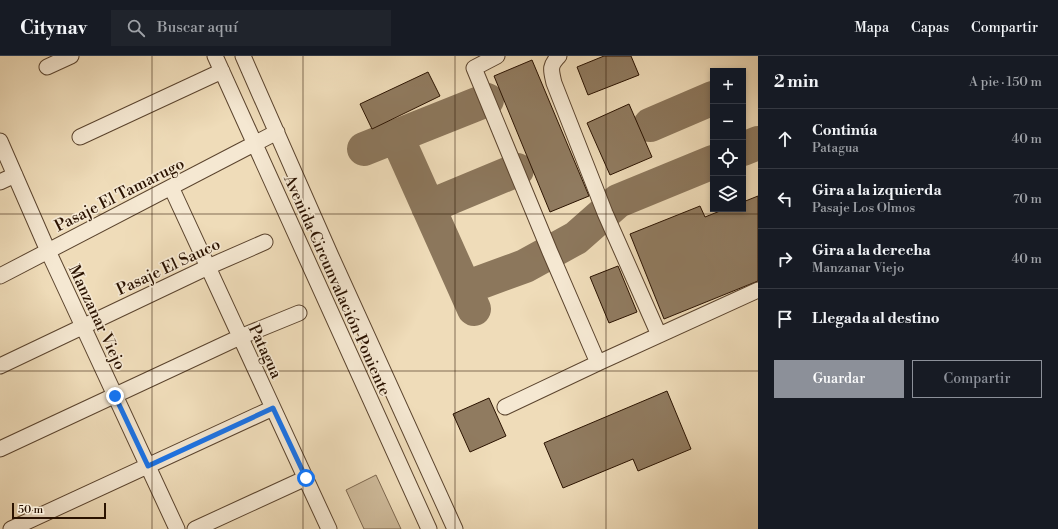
<!DOCTYPE html>
<html lang="es">
<head>
<meta charset="utf-8">
<style>
	:root { --surface:#171b24; --page:#20242c; --text:#f1f3f6; --muted:#9ea1a6; --line:#363941; --accent:#8c9099 }
	body { margin:0; font-family:"Libre Bodoni",serif; background:var(--page); color:var(--text) }
	.controls { position:absolute; right:12px; top:12px; display:grid; overflow:hidden; border-radius:0px; box-shadow:0 2px 6px #0003 }
	.controls button { width:36px; height:36px; display:grid; place-items:center; padding:0; border:0; border-bottom:1px solid var(--line); background:var(--surface); color:var(--text); font:20px sans-serif }
	.scale { position:absolute; left:12px; bottom:10px; width:94px; box-sizing:border-box; padding-left:4px; border:2px solid #2a1200; border-top:0; font-size:11px; line-height:14px; white-space:nowrap; color:#2a1200; -webkit-text-stroke:3px #f5e8d2; paint-order:stroke }
	.stop { position:absolute; width:12px; height:12px; margin:-9px; border:3px solid #1a73e8; border-radius:50%; background:#fff }
	.stop.end { background:#1a73e8; border-color:#fff; box-shadow:0 1px 4px #0008 }
	.list { margin:0; padding:0; list-style:none }
	h2 { display:flex; justify-content:space-between; align-items:center; height:52px; margin:0; padding:0 16px; font-size:17px }
	h2 small { font-size:13px; font-weight:400; color:var(--muted) }
	.list li { display:grid; grid-template-columns:26px 1fr auto; gap:12px; align-items:center; box-sizing:border-box; height:60px; padding:0 16px; border-top:1px solid var(--line) }
	.list b { display:block; font-size:15px; white-space:nowrap }
	.list p { margin:0; font-size:13px; white-space:nowrap; color:var(--muted) }
	.list em { font-size:13px; font-style:normal; color:var(--muted) }
	.actions { display:flex; gap:8px; padding:12px 16px }
	.actions a { flex:1; padding:9px 0; border:1px solid var(--accent); border-radius:0px; text-align:center; font-size:14px; color:var(--accent) }
	.actions .main { background:var(--accent); color:#fff }
	.icon { flex:none; width:22px; height:22px; fill:none; stroke:currentColor; stroke-width:2; stroke-linecap:round; stroke-linejoin:round }
	.map { position:relative; flex:none; width:758px; height:473px; overflow:hidden }
	header { display:flex; align-items:center; gap:24px; box-sizing:border-box; height:56px; padding:0 20px; background:var(--surface); border-bottom:1px solid var(--line) }
	header strong { font-size:19px }
	nav { display:flex; gap:22px; margin-inline-start:auto; font-size:14px }
	.search { width:280px; height:36px; background:var(--page); display:flex; align-items:center; gap:10px; box-sizing:border-box; padding:0 14px; border-radius:0px; color:var(--muted); font-size:15px }
	main { display:flex }
	aside { flex:1; background:var(--surface) }
	.map>svg:first-child { display:block }
	.green { fill:#ceba9a; stroke:#7c664d }
	.lines { fill:none; stroke-linecap:round; stroke-linejoin:round }
	.taxiway { stroke:#8c775c; stroke-width:34 }
	.building { fill:#907b60; stroke:#2a1200 }
	.minor-casing { stroke:#5b442e; stroke-width:17 }
	.minor { stroke:#f5e8d2; stroke-width:15 }
	.route { stroke:#1a73e8; stroke-width:5 }
	.grid { fill:none; stroke:#2a1200; stroke-width:1; stroke-opacity:0.55 }
	.labels { text-anchor:middle; stroke-width:3.5; stroke-linejoin:round; paint-order:stroke }
	.street-label { font-size:16px; fill:#2a1200; stroke:#f5e8d2 }
</style>
</head>
<body>
<header>
<strong>Citynav</strong>
<div class="search"><svg class="icon" aria-label="search" viewBox="0 0 24 24"><circle cx="10" cy="10" r="6"/><path d="M15 15l6 6"/></svg>Buscar aquí</div>
<nav><a>Mapa</a><a>Capas</a><a>Compartir</a></nav>
</header>
<main>
<div class="map">
<svg width="758" height="473" viewBox="0 0 758 473">
	<rect width="100%" height="100%" fill="#efdcb9"/>
	<filter id="stains"><feTurbulence type="fractalNoise" baseFrequency=".005" numOctaves="4"/><feColorMatrix values="0 0 0 0 .2 0 0 0 0 .09 0 0 0 0 .02 0 0 0 .5 -.17"/></filter>
	<radialGradient id="worn" r=".72"><stop offset=".6" stop-color="#630" stop-opacity="0"/><stop offset="1" stop-color="#630" stop-opacity=".3"/></radialGradient>
	<path class="green" d="M376,419L401,473H364L346,434Z"/>
	<g class="lines">
		<path class="taxiway" d="M650,69L713,42
			M397,81L474,253
			M364,93L487,44
			M743,93L758,87
			M428,151L517,114
			M465,232L525,210L576,182L618,145L713,106"/>
	</g>
	<path class="building" d="M604,0H631L639,19L588,39L577,11Z
		M532,4L589,140L550,156L494,20Z
		M428,16L440,40L372,73L360,48Z
		M629,48L652,101L610,119L587,67Z
		M758,140V225L664,263L630,178L700,150L705,161L725,153H743V146Z
		M618,210L637,256L609,267L590,221Z
		M667,335L691,393L638,415L633,403L563,432L544,387Z
		M489,342L506,380L470,396L453,358Z"/>
	<g class="lines">
		<defs>
			<path id="minor" d="M215,0L429,473
				M243,0L331,200L455,473
				M497,0L474,12L550,196L598,307L758,234
				M559,0C549,10 551,14 554,27L605,157L659,279
				M47,11L71,0
				M80,81L222,15
				M0,85L48,195L177,473
				M0,126L15,119
				M171,131L329,473
				M0,220L277,76
				M0,310L208,211L265,186
				M505,351L598,307
				M0,393L240,281L299,257
				M11,473L273,352
				M195,473L306,422"/>
		</defs>
		<use href="#minor" class="minor-casing"/>
		<use href="#minor" class="minor"/>
	</g>
	<g class="lines">
		<path class="route" d="M115,340L148,410L273,352L306,422"/>
	</g>
	<path class="grid" d="M152,0V473M303,0V473M455,0V473M606,0V473M0,158H758M0,315H758"/>
	<g class="labels">
		<g class="street-label">
			<text transform="translate(119 138) rotate(-27)" y="6">Pasaje El Tamarugo</text>
			<text transform="translate(168 210) rotate(-25)" y="6">Pasaje El Sauco</text>
			<text transform="translate(338 229) rotate(66)" y="6">Avenida Circunvalación Poniente</text>
			<text transform="translate(98 261) rotate(65)" y="6">Manzanar Viejo</text>
			<text transform="translate(266 295) rotate(65)" y="6">Patagua</text>
		</g>
	</g>
	<rect width="100%" height="100%" filter="url(#stains)"/>
	<rect width="100%" height="100%" fill="url(#worn)"/>
</svg>
<div class="controls">
<button>+</button>
<button>−</button>
<button><svg class="icon" aria-label="locate" viewBox="0 0 24 24"><circle cx="12" cy="12" r="6"/><path d="M12 2v4M12 18v4M2 12h4M18 12h4"/></svg></button>
<button><svg class="icon" aria-label="layers" viewBox="0 0 24 24"><path d="M12 4l9 5-9 5-9-5zM3 14l9 5 9-5"/></svg></button>
</div>
<div class="scale">50 m</div>
<div class="stop" style="left:306px;top:422px"></div>
<div class="stop end" style="left:115px;top:340px"></div>
</div>
<aside>
<h2>2 min<small>A pie · 150 m</small></h2>
<ul class="list">
<li><svg class="icon" aria-label="ahead" viewBox="0 0 24 24"><path d="M12 20V5M6 11l6-6 6 6"/></svg><div><b>Continúa</b><p>Patagua</p></div><em>40 m</em></li>
<li><svg class="icon" aria-label="left" viewBox="0 0 24 24"><path d="M17 20v-9H6M10 6l-5 5 5 5"/></svg><div><b>Gira a la izquierda</b><p>Pasaje Los Olmos</p></div><em>70 m</em></li>
<li><svg class="icon" aria-label="right" viewBox="0 0 24 24"><path d="M7 20v-9h11M14 6l5 5-5 5"/></svg><div><b>Gira a la derecha</b><p>Manzanar Viejo</p></div><em>40 m</em></li>
<li><svg class="icon" aria-label="arrive" viewBox="0 0 24 24"><path d="M6 21V4h12l-3 4 3 4H6"/></svg><div><b>Llegada al destino</b></div></li>
</ul>
<div class="actions"><a class="main">Guardar</a><a>Compartir</a></div>
</aside>
</main>
</body>
</html>
